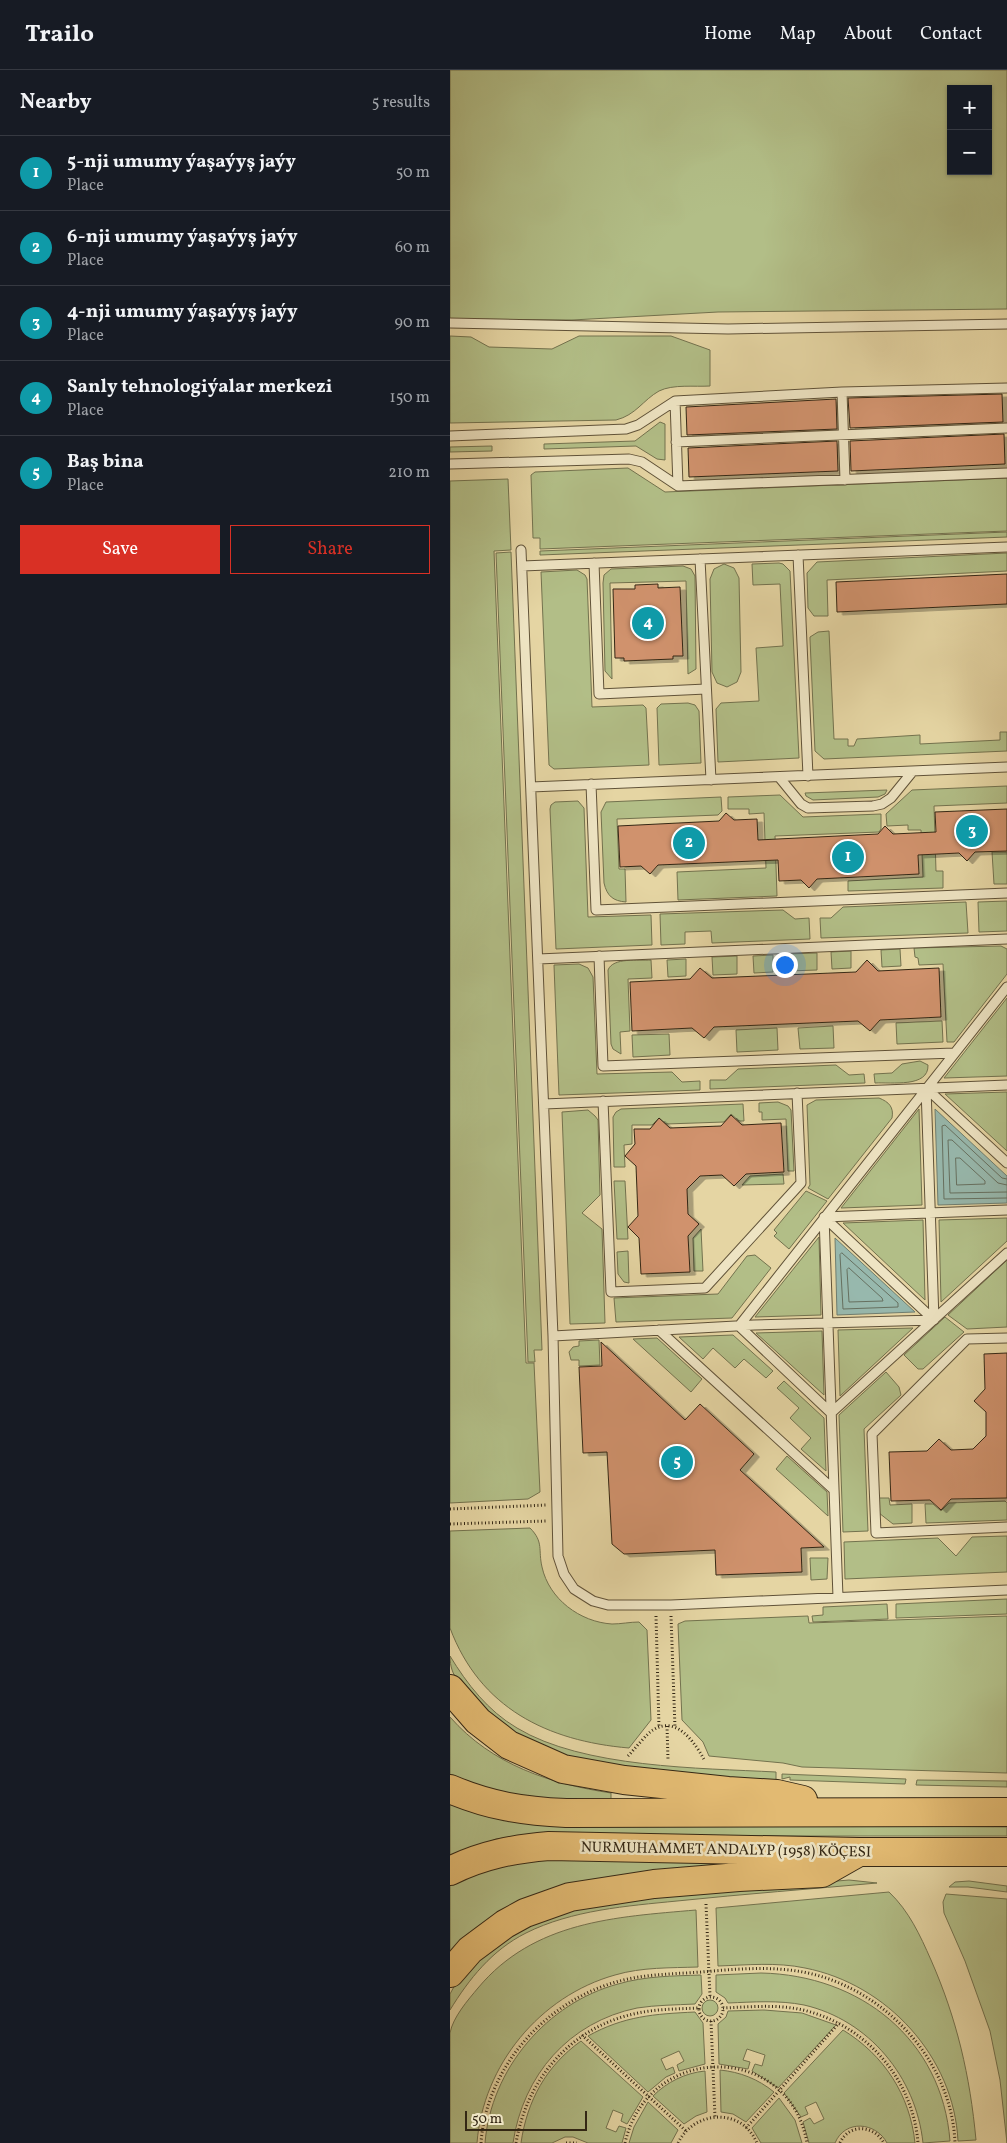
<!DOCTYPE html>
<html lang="en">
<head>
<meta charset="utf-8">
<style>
	:root { --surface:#171b24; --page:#20242c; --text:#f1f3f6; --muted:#9ea1a6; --line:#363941; --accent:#d93025 }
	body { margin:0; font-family:Vollkorn,serif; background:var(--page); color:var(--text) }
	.controls { position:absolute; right:15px; top:15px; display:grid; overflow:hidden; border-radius:0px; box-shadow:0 1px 4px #0004 }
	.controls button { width:45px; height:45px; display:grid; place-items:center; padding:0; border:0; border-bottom:1px solid var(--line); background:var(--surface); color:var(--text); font:25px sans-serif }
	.scale { position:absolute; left:15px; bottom:12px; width:122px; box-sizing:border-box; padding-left:5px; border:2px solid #342714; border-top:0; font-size:14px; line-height:18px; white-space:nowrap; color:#342714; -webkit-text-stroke:4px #eee4c3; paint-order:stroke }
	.you { position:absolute; left:334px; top:894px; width:18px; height:18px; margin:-12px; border:4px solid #fff; border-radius:50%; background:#1a73e8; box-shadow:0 0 0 8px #1a73e833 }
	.badge { display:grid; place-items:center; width:32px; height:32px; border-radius:50%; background:var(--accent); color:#fff; font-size:16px; font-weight:700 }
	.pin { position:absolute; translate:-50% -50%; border:2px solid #fff; box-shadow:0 1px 5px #0006 }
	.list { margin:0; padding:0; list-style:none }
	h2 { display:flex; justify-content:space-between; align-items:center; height:65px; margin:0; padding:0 20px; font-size:21px }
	h2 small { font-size:16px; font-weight:400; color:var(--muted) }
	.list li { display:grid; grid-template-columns:32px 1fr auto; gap:15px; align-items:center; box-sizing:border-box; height:75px; padding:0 20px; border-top:1px solid var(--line) }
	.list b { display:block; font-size:19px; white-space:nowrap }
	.list p { margin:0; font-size:16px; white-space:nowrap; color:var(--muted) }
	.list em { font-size:16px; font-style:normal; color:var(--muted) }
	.actions { display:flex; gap:10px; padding:15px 20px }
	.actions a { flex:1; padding:11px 0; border:1px solid var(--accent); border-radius:0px; text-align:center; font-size:18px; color:var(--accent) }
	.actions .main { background:var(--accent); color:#fff }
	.map { position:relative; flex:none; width:557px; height:2073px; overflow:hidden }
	header { display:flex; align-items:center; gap:30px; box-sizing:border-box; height:70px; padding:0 25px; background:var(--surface); border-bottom:1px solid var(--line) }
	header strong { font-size:24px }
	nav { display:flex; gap:28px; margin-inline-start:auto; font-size:18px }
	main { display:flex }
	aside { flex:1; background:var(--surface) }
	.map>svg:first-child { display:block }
	.green { fill:#b2be87; stroke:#73724e; fill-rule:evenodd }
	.water { fill:#97b8ad; stroke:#6f7e70 }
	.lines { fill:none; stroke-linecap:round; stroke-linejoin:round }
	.shore { stroke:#667060; stroke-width:1 }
	.building { fill:#d0926d; stroke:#342714; filter:url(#shadow) }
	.lane-casing { stroke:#605238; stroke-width:11 }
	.primary-casing { stroke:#342714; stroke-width:30 }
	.path { stroke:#342714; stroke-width:3; stroke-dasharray:1 2.5; stroke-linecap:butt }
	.lane { stroke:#eee4c3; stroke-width:9 }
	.primary { stroke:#e2ba72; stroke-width:28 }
	.labels { text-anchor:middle; stroke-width:5; stroke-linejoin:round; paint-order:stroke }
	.street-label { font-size:15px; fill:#342714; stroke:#eee4c3 }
</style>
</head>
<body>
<header>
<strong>Trailo</strong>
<nav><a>Home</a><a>Map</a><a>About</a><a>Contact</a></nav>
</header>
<main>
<aside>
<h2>Nearby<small>5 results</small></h2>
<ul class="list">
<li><span class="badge" style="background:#0f9aa8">1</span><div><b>5-nji umumy ýaşaýyş jaýy</b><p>Place</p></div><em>50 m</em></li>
<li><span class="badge" style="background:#0f9aa8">2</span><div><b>6-nji umumy ýaşaýyş jaýy</b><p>Place</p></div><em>60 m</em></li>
<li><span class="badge" style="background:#0f9aa8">3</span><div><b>4-nji umumy ýaşaýyş jaýy</b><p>Place</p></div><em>90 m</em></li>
<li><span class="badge" style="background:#0f9aa8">4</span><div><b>Sanly tehnologiýalar merkezi</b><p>Place</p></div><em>150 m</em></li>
<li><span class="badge" style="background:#0f9aa8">5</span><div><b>Baş bina</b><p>Place</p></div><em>210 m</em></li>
</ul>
<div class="actions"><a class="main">Save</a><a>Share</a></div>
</aside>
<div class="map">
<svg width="557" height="2073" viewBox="0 0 557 2073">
	<defs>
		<filter id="shadow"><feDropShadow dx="5.5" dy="3" stdDeviation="0" flood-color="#0004"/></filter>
	</defs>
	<rect width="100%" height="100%" fill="#e5d5a3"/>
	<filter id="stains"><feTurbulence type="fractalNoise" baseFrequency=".004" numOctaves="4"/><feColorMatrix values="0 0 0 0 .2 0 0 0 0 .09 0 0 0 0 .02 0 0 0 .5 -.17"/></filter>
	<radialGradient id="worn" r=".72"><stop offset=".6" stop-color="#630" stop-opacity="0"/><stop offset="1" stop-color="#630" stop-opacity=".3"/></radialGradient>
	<path class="green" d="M0,0H557V239L268,242L122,250L0,249ZM501,19H538V101H501Z
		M0,266L21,267L39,277L102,279L129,266H221L260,280V316C245,317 223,314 209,321C193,330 186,345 166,350L0,353Z
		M210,352L215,354V390L207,389L186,376L94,379V374L185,371Z
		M42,376V381L0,382V377Z
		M178,398L215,422L557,408V461L90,479V468H83L81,405L85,402Z
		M58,409L61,480L44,481L76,1293H84L90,1422L78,1429L0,1433V411Z
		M557,462V467L90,485V481Z
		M61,482L92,1280H84L85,1292H78L46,483Z
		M557,483V501L377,510L378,546H364L358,538L357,503L367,492Z
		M329,493L333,494L340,501L349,688L268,692L266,639L271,633L309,631L306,578L333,576L330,514L303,515L302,494Z
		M274,494L284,498L289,508L291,602L287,612L277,617L267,613L262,602L260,509L264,499Z
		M233,496L241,499L245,506L246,599L238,604L236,511L160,513L162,609L155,601L153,513L154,505L161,499Z
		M127,500L135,505L137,509L142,637L193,635L196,638L199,695L104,699L99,695L91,502Z
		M379,561L384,669H398V676H404L407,669L470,665V674L550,670V662H557V681L374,689L365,681L360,569V567L368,562Z
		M238,633L245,635L249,641L251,693L209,695L207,638L211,634Z
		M557,716V733L484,736L486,801H493V818L398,821V811L473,807L471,760H458V755L437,756L436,744L462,720Z
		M437,720L435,724L428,727L363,730L356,726L355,723Z
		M330,725L353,747L431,744V759L429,762L325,766L327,826L228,830L227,802L316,798L314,743L299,744V739H278V727Z
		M271,727L272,741L268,745L167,749L169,799H175L176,832C163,831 157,826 154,813L151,742L156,732Z
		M128,731L134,738L138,847L201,845L202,875L106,879L100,739L101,735L105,732Z
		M542,782H557V814H544Z
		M557,831V861L529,862L528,832Z
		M516,832L518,863L371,868L370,848H381L393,837Z
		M333,840L345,849L359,848L360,869L262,873L261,861L235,862V874L211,875L210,844Z
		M551,876L557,879V904L504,972H497L493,894L469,895L468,888L465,887L464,878Z
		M450,879L451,896L432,897L431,880Z
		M401,881V898L382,899L381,882Z
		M367,883V900L338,901V884Z
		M323,885V902L304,903L303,886Z
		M287,886V904L263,905L262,887Z
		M236,889V906L218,907L217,890Z
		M201,890L202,908L178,909L180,961L170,962L171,984L163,979L161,974L158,900C163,887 189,891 201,890Z
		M129,894L138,898L143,907L147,1004L222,1002L232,1012L250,1011V1020L109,1025L104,895Z
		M557,928V1006L494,1008Z
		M492,951L493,972L447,974L446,953Z
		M383,956L384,978L350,979L348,958Z
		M327,958L328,980L287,982L286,960Z
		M219,964L220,985L183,987L182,965Z
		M470,991L478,995C479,1018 441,1012 425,1013L424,1004L442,1003L452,994Z
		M386,995L399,1005L414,1004L415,1013L260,1019V1010H276L288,999Z
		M557,1022V1081L495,1024Z
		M429,1028C439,1032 444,1037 442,1048L378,1129L358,1118L360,1115L357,1035L366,1030Z
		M328,1032L338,1036L341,1040L344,1101H338L336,1049L312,1050V1042H309V1033Z
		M293,1034L294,1051H289L281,1044L274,1052L216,1054L209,1048L202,1055H182V1074L174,1075L175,1097H164L163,1047L166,1042L171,1039Z
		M469,1039L472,1135L391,1138Z
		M138,1040L145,1046L148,1050L150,1125L132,1143L152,1159L155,1253L120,1254L112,1042Z
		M333,1104L334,1114L292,1115L300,1106Z
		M164,1111H175L178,1169H167Z
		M356,1121L377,1131L339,1179L324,1166L327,1163L324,1160Z
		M557,1148V1171L491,1232L489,1150Z
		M473,1150L475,1230L393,1153Z
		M251,1159L253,1201H244L243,1168Z
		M369,1167L371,1245L305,1247Z
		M178,1181L179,1213L174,1212L168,1204L167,1182Z
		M305,1185L321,1198L282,1248L166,1252L164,1228L268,1224L297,1186Z
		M557,1190V1257L517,1259L498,1245Z
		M495,1247L514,1262L473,1299H468L454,1285Z
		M463,1258L390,1326L388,1260Z
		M372,1261L374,1325L306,1263Z
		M283,1265L323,1301L316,1308L294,1289L285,1298L263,1278L253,1289L229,1267Z
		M207,1268L252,1309L241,1322L183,1269Z
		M149,1270L150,1295L129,1296V1290H121L119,1282L123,1277L129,1276V1271Z
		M436,1302L449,1317L451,1325L414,1359L418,1461L393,1462L389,1345Z
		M334,1311L374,1348L376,1401L351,1379L361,1368L340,1348L349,1338L327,1318Z
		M337,1386L377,1422L378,1446L326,1399Z
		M429,1428H439L440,1435L462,1434V1453L443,1454L429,1443Z
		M555,1431L557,1433V1450L476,1453L475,1434H483L491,1441L499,1433Z
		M80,1458C94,1472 88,1480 92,1497C99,1529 130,1552 162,1554C171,1554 180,1552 189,1552L197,1560L201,1650L179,1678C97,1671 30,1638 0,1558V1461Z
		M557,1466V1502L395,1509L394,1472L488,1468L506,1486L522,1467Z
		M360,1488H378L377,1509L361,1510Z
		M557,1529V1544L446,1548V1534Z
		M437,1534L438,1549L363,1552L362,1546L373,1545V1537Z
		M358,1546L359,1553L557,1546V1703L352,1697L333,1693L259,1686L253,1672L232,1650L228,1554L235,1551Z
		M0,1586C17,1614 38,1641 67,1658C133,1698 250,1698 326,1702V1710C243,1705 144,1706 69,1666C63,1662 55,1659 49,1655C41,1648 33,1638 26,1630C12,1615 0,1608 0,1586Z
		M0,1647C42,1695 101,1714 161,1723V1729L108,1731L54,1725L0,1707Z
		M332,1704L456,1709L455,1714L340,1710V1707L332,1709Z
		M467,1710L557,1711V1717L466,1715Z
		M0,1731L349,1755L557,1757V1766H76L46,1769L0,1788Z
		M78,1788L264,1789L263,1798L48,1845L23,1860L0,1882V1812Z
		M399,1810L427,1813C361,1819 294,1824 227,1831C177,1836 122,1840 76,1863C42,1880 19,1909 0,1940V1924L6,1913L45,1873L99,1846L164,1830Z
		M519,1811L557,1816V1822L518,1817H499L505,1812Z
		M439,1822C459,1841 470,1865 481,1890C507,1949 520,2006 526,2070L508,2071C504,1987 437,1914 355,1898C327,1892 297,1895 268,1896L266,1838Z
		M496,1824L557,1829V2073L550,2010L540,1961L515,1891L494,1843L493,1832Z
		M246,1840L248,1897C221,1898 192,1897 165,1905C90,1926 33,1995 27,2073H0C0,2046 0,2020 0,1993C0,1984 0,1972 0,1963C3,1947 18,1930 28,1918C84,1851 165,1847 246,1840Z
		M311,1903C410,1905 492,1969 500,2071L473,2073C466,2007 419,1950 354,1935C329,1930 303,1932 278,1933L275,1928L266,1922V1905Z
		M251,1905L252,1924L245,1934C226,1935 206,1935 187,1938C119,1952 73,2005 63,2073H35C41,1999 97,1933 168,1914C195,1906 223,1906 251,1905Z
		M252 1938a8 8 0 1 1 16 0a8 8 0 1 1-16 0Z
		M314,1940L352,1943L386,1955L328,2018L302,2001L305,1994L312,1996L315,1985L297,1979L293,1990L300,1992L298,1999L269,1994L268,1954L276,1947L278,1941Z
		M245,1942L253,1953L255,1994L229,2001L227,1995L234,1991L229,1981L211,1989L216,2000L223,1997L225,2003L216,2007L198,2022L138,1966C174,1946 204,1944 245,1942Z
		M393,1960C434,1985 460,2025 465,2073H437C426,2052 395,2049 385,2073H359L353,2052L360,2048L364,2054L374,2049L366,2032L355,2037L358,2044L351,2047L334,2023Z
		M131,1971L193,2027L177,2054L171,2051L173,2044L163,2040L156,2058L166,2062L169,2056L176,2058L172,2073H138L123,2067H115L102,2073H71C77,2031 96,1996 131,1971Z
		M270,2000C290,2002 308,2009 324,2022L296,2052L283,2044L271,2042Z
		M255,2001L257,2042L246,2046L234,2054L203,2026C217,2012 235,2003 255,2001Z
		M329,2028L345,2050L352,2073H311L302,2058Z
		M198,2032L228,2060L221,2073H179L184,2057Z"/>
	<path class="water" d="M485,1039L557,1106V1133L488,1135Z
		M385,1168L465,1242L387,1245Z"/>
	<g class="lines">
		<path class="shore" d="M506,1088H510L535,1111V1114L507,1115Z
			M557,1109L552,1108L495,1055L492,1056L494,1129L557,1128
			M557,1115L548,1113L502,1070H498L500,1123L557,1122
			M392,1183L448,1233V1237L393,1239L390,1185Z
			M399,1198L432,1228L433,1231L399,1232L397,1200Z"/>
	</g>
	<path class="building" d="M552,324L553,352L400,358L398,328Z
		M386,329L387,359L237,365L236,337Z
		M554,364L555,394L401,401L400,371Z
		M387,371L388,401L239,407L238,378Z
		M557,504V534L387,542L386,512Z
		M208,514V518L230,517L233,586H223V589L174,591V588H165L163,519H185V515Z
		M557,739V781L525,782L517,791L509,783L468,785L469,804L367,809L359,818L351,810L329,811L328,790L208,795L200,804L191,796L170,797L168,756L269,751L276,743L284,750L307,749L308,770L428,764L435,756L443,764L486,762L485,742Z
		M417,890L428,901L489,898L491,947L430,950L420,961L408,951L264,957L254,968L242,958L182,961L180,912L240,909L250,898L262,908L406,902Z
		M281,1045L292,1055L331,1053L334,1102L296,1104L284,1116L272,1105L250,1106L237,1119L238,1144L249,1154L238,1166L240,1202L191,1204L189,1168L178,1157L188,1146L186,1096L175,1086L185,1074L184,1059H200L209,1048L220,1058L271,1056Z
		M151,1272L235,1350L250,1334L304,1384L290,1400L374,1477L351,1478L352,1502L266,1505L265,1480L174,1484L162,1474L157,1382L133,1383L129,1297L152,1296Z
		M557,1283V1428L501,1429L491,1440L480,1430L441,1431L439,1382L477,1381L489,1369L501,1380L523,1379L536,1366V1342L524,1331L535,1319L534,1284Z"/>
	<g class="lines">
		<defs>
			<path id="lane" d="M0,253L278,259L557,254
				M392,322L395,410
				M225,331L392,322L557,318
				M0,366L176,359L188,355L225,331L228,416L192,392L179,389L0,394
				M226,372L557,358
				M228,416L557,403
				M71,480L103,1266L108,1486L114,1504L124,1519L143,1531L158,1535H221L557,1520
				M348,485L358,706
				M250,489L261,710
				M144,493L149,624L256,619
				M72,496L557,477
				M329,707L351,734L358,738L423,736L432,734L441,728L463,701
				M141,714L146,840L557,823
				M81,717L557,697
				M149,886L153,996L504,983
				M88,889L557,869
				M557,917L289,1256L381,1343L557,1183
				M476,1018L484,1250
				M476,1018L557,1093
				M153,1031L161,1222L255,1218L351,1113L347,1023
				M94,1034L557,1015
				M374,1147L388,1527
				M374,1147L557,1140
				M374,1147L484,1250
				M209,1260L384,1420
				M103,1266L304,1255L484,1250
				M557,1268L517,1269L422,1364L426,1463L557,1457"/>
			<path id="primary" d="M0,1619L28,1651L59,1675L113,1699L174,1710L278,1721L327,1724L353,1730
				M0,1719C40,1736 73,1741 116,1743L557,1742
				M0,1801C32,1785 63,1779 99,1776L409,1782H557
				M0,1903L20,1880L55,1854L75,1843L120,1827L204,1814L289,1807L372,1803L409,1782"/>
		</defs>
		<use href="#lane" class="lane-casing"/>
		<use href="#primary" class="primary-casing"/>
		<path class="path" d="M0,1439L97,1435
			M0,1454L96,1451
			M206,1546L209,1657
			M221,1546L225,1658
			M217,1656L218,1690
			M178,1686C184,1680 197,1663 203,1660C227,1645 245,1673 255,1691
			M256,1834L260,1926
			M249 1939a12 12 0 1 1 24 0a12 12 0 1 1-24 0Z
			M273,1938C299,1937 327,1934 353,1940C416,1955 463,2009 468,2073
			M261,1951L265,2047
			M132,1965L236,2061
			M296,2058L389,1953
			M31,2073C36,1998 95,1932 166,1912C193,1904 223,1904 252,1902C285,1899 320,1896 353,1902C433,1917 502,1990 505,2073
			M66,2073C77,2008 122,1956 188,1943C207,1939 228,1939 248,1938
			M116,2073H127
			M175,2073C198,1971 340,1972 357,2073
			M228,2073C244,2040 292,2037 307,2073
			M390,2073C399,2053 424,2055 434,2073"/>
		<use href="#lane" class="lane"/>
		<use href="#primary" class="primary"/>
	</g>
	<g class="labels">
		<g class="street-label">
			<text transform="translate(276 1779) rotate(1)" y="5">NURMUHAMMET ANDALYP (1958) KÖÇESI</text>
		</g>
	</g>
	<rect width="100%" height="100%" filter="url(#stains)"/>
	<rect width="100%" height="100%" fill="url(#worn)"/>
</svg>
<div class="controls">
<button>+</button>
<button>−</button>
</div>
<div class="scale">50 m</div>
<div class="you"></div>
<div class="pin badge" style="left:398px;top:787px;background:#0f9aa8">1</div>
<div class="pin badge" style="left:239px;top:773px;background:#0f9aa8">2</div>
<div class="pin badge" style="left:522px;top:761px;background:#0f9aa8">3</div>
<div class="pin badge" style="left:198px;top:553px;background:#0f9aa8">4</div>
<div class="pin badge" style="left:227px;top:1392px;background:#0f9aa8">5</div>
</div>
</main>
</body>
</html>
